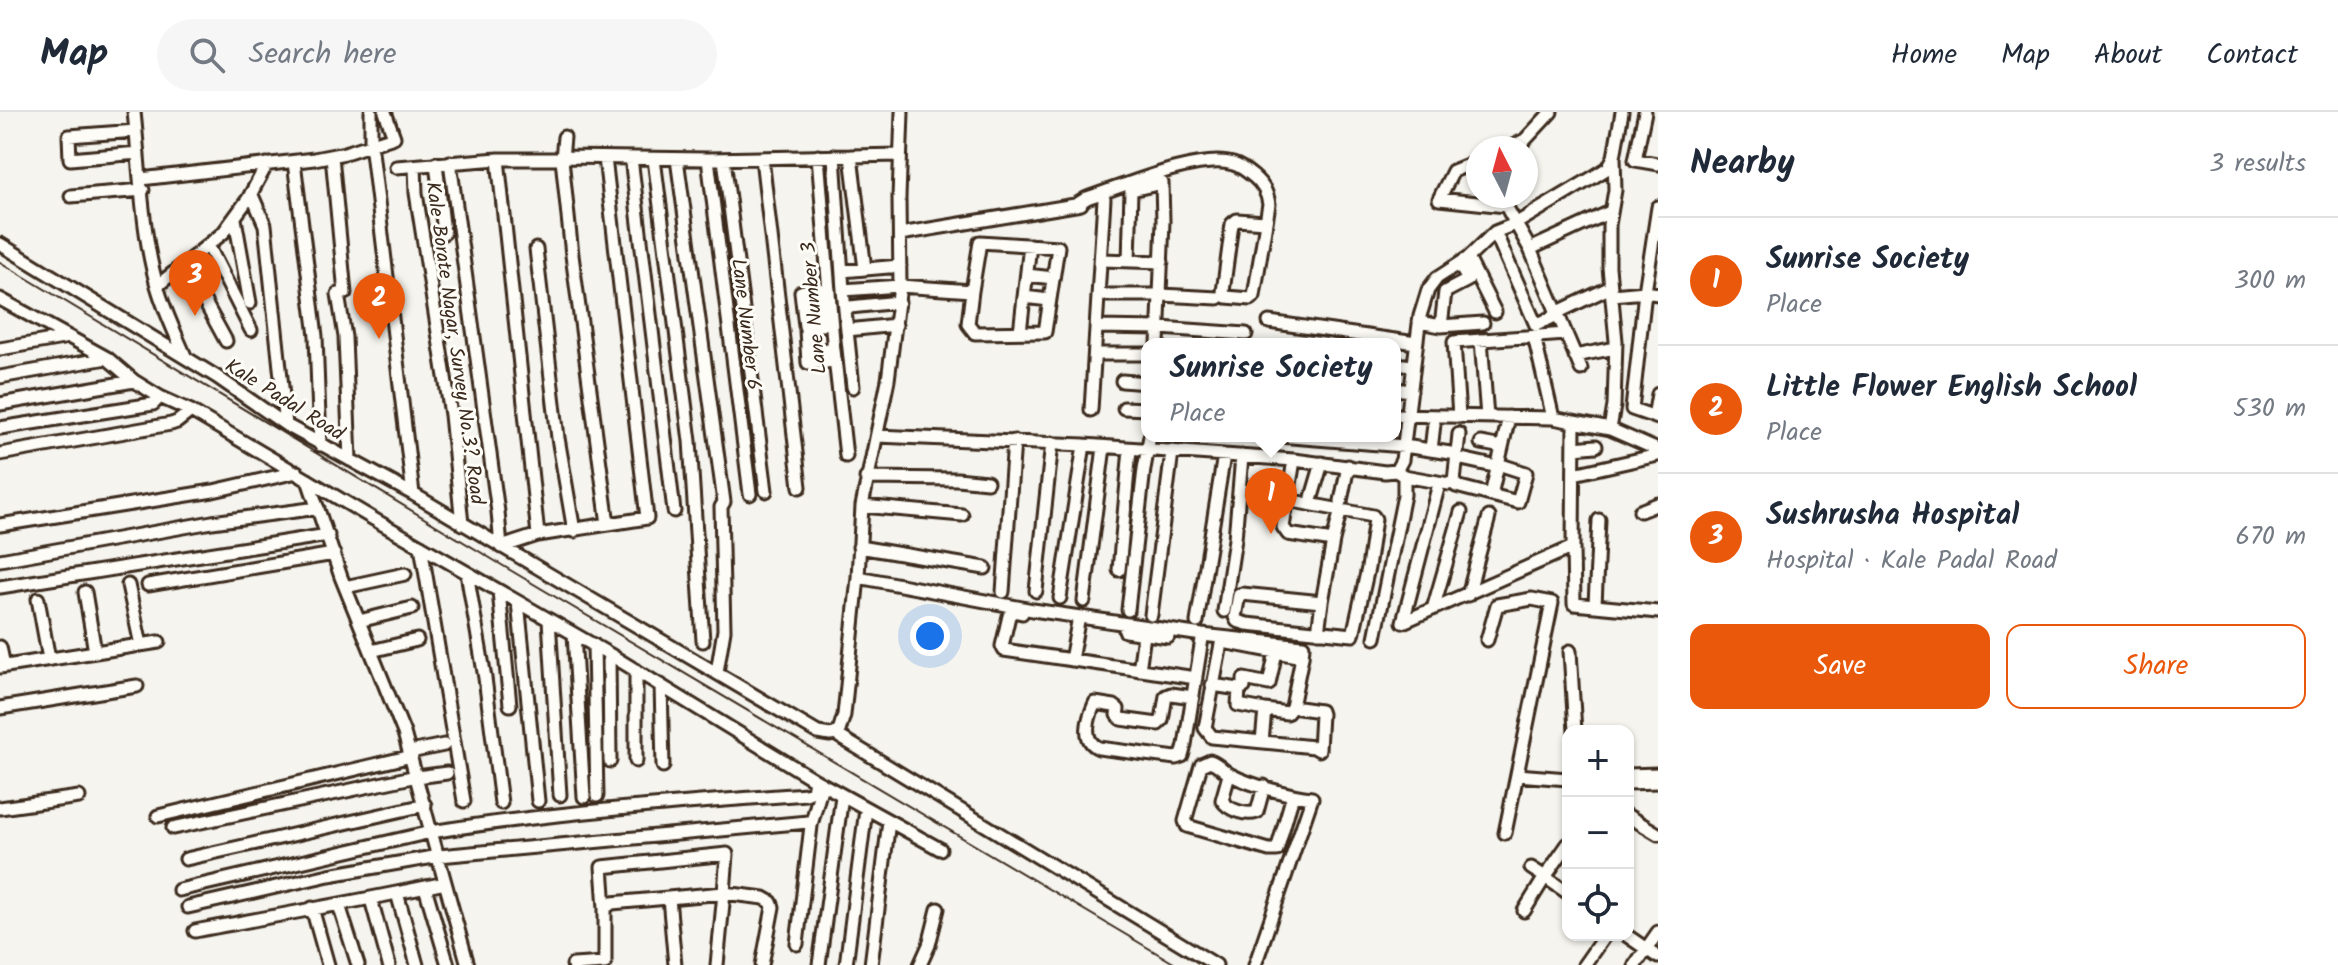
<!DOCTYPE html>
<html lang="en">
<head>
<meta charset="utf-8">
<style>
	:root { --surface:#fff; --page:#f6f6f7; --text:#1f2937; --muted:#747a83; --line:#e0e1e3; --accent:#ea580c }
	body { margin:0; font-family:Kalam,sans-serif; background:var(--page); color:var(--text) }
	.controls { position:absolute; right:24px; bottom:24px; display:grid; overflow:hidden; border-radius:16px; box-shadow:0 2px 6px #0004 }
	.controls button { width:72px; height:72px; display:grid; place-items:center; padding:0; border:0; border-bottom:2px solid var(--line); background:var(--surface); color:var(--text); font:40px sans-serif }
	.compass { position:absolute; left:1466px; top:24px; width:72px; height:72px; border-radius:50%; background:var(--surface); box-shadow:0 2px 6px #0004; rotate:354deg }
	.you { position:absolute; left:930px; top:524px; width:28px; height:28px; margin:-20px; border:6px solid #fff; border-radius:50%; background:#1a73e8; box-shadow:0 0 0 12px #1a73e833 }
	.badge { display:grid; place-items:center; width:52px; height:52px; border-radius:50%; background:var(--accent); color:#fff; font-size:26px; font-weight:700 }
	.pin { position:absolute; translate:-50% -66px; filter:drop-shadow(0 2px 4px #0008) }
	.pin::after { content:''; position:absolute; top:42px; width:28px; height:24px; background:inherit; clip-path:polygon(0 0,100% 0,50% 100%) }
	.popup { position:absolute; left:1141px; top:226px; width:260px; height:104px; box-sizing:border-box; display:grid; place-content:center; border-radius:16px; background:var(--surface); filter:drop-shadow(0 2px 6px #0005); font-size:26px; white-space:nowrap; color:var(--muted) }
	.popup b { font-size:30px; color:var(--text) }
	.popup::after { content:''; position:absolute; left:50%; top:100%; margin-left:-16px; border:16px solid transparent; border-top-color:var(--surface) }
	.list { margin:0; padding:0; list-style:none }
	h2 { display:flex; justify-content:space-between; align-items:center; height:104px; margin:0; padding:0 32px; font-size:34px }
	h2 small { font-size:26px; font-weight:400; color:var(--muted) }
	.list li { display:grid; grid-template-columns:52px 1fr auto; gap:24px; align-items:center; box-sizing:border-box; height:128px; padding:0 32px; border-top:2px solid var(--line) }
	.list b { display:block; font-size:30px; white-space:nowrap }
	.list p { margin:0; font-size:26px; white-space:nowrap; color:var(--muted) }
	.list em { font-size:26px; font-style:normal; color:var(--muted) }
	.actions { display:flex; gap:16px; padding:24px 32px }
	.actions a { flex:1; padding:18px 0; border:2px solid var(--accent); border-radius:16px; text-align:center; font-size:28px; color:var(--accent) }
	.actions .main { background:var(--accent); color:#fff }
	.icon { flex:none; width:44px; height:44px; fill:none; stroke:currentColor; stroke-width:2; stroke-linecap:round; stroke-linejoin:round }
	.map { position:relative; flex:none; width:1658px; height:853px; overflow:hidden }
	header { display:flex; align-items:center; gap:48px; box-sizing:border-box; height:112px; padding:0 40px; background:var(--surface); border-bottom:2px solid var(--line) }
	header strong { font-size:38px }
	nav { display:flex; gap:44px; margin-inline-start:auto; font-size:28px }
	.search { width:560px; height:72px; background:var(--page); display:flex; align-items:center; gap:20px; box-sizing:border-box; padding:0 28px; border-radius:44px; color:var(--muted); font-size:30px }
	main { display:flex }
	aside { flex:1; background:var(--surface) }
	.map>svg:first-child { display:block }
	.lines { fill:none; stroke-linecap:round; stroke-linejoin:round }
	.minor-casing { stroke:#3b2a1e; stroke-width:17 }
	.minor { stroke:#fdfcf7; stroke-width:11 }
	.rail { stroke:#3b2a1e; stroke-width:2 }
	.labels { text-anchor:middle; stroke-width:6; stroke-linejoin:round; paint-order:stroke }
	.street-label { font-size:20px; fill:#3b2a1e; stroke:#fdfcf7 }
</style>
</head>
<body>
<header>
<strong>Map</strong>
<div class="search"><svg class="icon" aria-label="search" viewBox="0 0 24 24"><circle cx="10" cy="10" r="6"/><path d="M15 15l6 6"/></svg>Search here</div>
<nav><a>Home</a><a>Map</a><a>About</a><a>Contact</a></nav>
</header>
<main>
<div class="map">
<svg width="1658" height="853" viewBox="0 0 1658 853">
	<rect width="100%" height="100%" fill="#f5f4ee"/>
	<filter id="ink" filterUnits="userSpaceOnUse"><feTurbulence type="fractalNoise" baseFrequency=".0125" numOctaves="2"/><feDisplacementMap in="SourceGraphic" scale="16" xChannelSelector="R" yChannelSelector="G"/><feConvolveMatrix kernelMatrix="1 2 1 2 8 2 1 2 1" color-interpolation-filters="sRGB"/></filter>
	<g filter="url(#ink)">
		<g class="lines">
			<defs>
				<path id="minor" d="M134,0C140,56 142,128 159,180C166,202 176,223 185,244
					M371,0V31L413,382
					M1645,0L1635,48L1658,52
					M136,19L69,24L70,47L138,41
					M564,25L562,47L572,143L608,412
					M1509,36L1525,28L1551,0
					M332,44L345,181L338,182L345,225L350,348
					M818,44L833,229L846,344
					M834,44L843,178
					M851,44L865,157
					M631,46L674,399
					M762,46L800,375
					M498,47L538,423
					M654,47L690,329L703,529
					M677,47L724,390L721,395L724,518L717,560
					M708,47L750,382
					M724,47L766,379
					M1478,49L1453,59L1439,87L1506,94L1530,137L1581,257
					M294,50L316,224L320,333
					M450,50L498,400L501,435L538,423L647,406L605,46
					M436,51L444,121
					M415,54L416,81L451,303L462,412
					M396,55L498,47H562L564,45L708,47L900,43
					M141,67L314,47L345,41L394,25L385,0
					M1136,77L1162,71L1163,109L1158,232
					M251,81L265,113L286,313
					M71,84L143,78
					M1076,93L1087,86C1121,75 1200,41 1233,52C1241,54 1248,60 1254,65C1263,73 1267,80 1269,92L1254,184L1251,187L1226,185L1223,180L1232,112L1237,108L1265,110
					M235,107L250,191
					M1495,120L1536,213L1557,203
					M900,122L1081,92
					M0,132L217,265L286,313L413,382L818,621L830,623L835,622L1216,853
					M208,133L251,218
					M536,137L558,326L574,419
					M1530,137L1610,100
					M1468,146L1495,200
					M1102,148L1162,150
					M1129,149L1131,78
					M184,152L226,229
					M842,159L900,154
					M1027,163L1053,166
					M157,174L223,121L248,87L267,52
					M820,178L823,210L822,213L805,214L801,180L804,179L829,177
					M1658,182L1645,180L1632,297L1658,306
					M1099,183H1161L1218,186
					M1612,183L1645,180L1658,95
					M1024,185L1049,188
					M0,187L107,246L0,265
					M850,195L899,190
					M1556,201L1611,175
					M1269,210L1416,231
					M1419,210L1441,214L1483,211
					M896,213L847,218L843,178L900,174L972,179L968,212L975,221L1045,220L1058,135L980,130L972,179
					M1441,214L1445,180L1468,168L1459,152
					M1097,215L1160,216L1246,222
					M815,216L806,218L808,251L827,250V237
					M847,218L853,275
					M1020,220L1030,133
					M1534,224L1553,306
					M1481,228L1487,305
					M0,237L69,225
					M1096,242H1147
					M1575,244L1615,236
					M1395,252L1413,254
					M1122,269L1147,271
					M1395,277L1411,279
					M160,285L191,299L377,409L609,542L815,668L813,679L806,682C681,691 555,700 431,720L404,621L341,465L308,368
					M0,292L134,269L107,246
					M1124,296L1147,297
					M1091,298L1104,87
					M1395,303L1553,306L1610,317L1658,338
					M1459,305L1454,230L1566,222
					M1654,305L1658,282
					M0,316L153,292L160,285L134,269
					M1610,317L1614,294L1616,229L1609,155V113L1615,78L1614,45L1622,0
					M1459,322L1454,370L1456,374L1518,390L1526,361L1498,352
					M877,324L1084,333L1294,348L1385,360L1396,359L1402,348L1420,204L1428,178L1437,166L1468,146L1495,120L1515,112L1592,66L1608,56L1614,45
					M1279,324L1404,334L1457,342
					M1481,331L1502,335
					M1574,336L1596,334
					M1431,338L1434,312
					M0,342L171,312L177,310L191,299
					M1457,346L1498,355
					M1574,362L1658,343
					M1404,364L1449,372
					M866,366L957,367L987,370
					M1491,383L1509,305
					M1312,385L1322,351
					M1287,388L1373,404L1375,407L1368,456L1353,523L1247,512L1237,509L1235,505L1239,483L1242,482L1322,490L1333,429L1288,422L1283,415L1294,348
					M1341,389L1348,354
					M862,394L962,403
					M1640,399L1658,392
					M0,413L213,379L297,360
					M1333,429L1341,397
					M421,434L464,689
					M859,435L985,456
					M1573,435L1574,492L1658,500
					M0,448L212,410L318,396
					M1119,458L1130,337
					M467,461L485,566L501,691
					M858,465L1033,498L1202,523L1303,534L1302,545L1292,595L1320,599L1321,602L1319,638L1314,635L1212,625L1205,616L1221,532L1223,530L1302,545
					M128,473L141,533
					M148,473L334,442
					M0,475L328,423
					M345,475L405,462
					M499,479L510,593
					M1036,479L1052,331
					M85,480L95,540
					M1003,480L1014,329
					M1468,483L1489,405
					M1060,486L1084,333
					M38,487L49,547
					M1084,489L1104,335
					M518,490L538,689
					M1595,493L1599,408
					M1433,497L1461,400
					M1128,498L1144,357L1150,324
					M1224,499L1235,427L1242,344
					M1022,501L1013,499L1009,504L1002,534L1004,538L1196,566
					M1151,503L1172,340
					M549,508L560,683
					M359,509L412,496
					M1197,510L1224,343
					M1403,510L1573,435L1574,310
					M1403,510L1438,376
					M1125,519L1168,525
					M1318,520L1322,490
					M574,522L584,685
					M1375,526L1404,383V364L1396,359
					M1487,528L1497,493L1532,487L1552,491L1505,721
					M594,533L597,684
					M0,535L4,554
					M371,539L417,528
					M1570,539L1575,619
					M609,542L610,649
					M1071,548L1078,510
					M0,555L159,530
					M636,558V649
					M1139,558L1144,523
					M661,573L663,654
					M1212,573L1239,577
					M1193,585L1171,582L1166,584L1162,608L1158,612L1121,607L1117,603L1118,597L1114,594L1095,591C1088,606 1081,629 1099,636L1176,646L1182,644L1185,633L1202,527V523
					M0,596L137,574
					M1265,598L1287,601L1292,595
					M835,622L839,619L844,603L858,465L862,394L888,268L900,174L899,86L902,0
					M1262,630L1265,598L1238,593L1239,577L1244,575V567L1269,572L1276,540
					M410,640L444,633
					M1229,663L1222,688C1228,698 1246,704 1257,700L1264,674
					M1517,663L1568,667
					M1628,663L1658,662
					M417,665L447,661
					M815,668L940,737
					M1628,671L1658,670
					M0,696L79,685
					M158,704L412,644
					M1628,704L1658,722
					M811,713L822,673
					M173,716L417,664
					M1568,732L1545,765L1568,781
					M186,747L425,693
					M425,775L448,853
					M179,778L431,720L468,853
					M397,781L417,853
					M669,786L675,853
					M371,787L389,853
					M339,793L358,853
					M188,795L329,763L439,744L808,710L811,714L797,832
					M312,796L328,853
					M605,796L612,791L724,781L717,853
					M1524,799L1545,765L1531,756
					M195,819C278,803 362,789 445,771
					M1626,823L1658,845
					M573,853L605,851V796L602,755L727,742L724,781L764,786L771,790L773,795L762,853
					M819,853L842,684
					M846,853L866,697
					M871,853L889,709
					M920,853L929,833L938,797
					M1255,853L1312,686C1291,684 1250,673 1231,663C1223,659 1219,652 1210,649L1201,653L1185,709L1187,714L1269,738H1277L1293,683
					M1584,853L1605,823
					M1635,853L1658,820"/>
			</defs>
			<use href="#minor" class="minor-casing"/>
			<use href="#minor" class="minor"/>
			<path class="rail" d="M0,150L510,458L1177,853"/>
		</g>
	</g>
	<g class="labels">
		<g class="street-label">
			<text transform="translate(813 196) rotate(-95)" y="7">Lane Number 3</text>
			<text transform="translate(747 212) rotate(83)" y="7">Lane Number 6</text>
			<text transform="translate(456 231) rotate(82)" y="7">Kale Borate Nagar, Survey No.3? Road</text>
			<text transform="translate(285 287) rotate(32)" y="7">Kale Padal Road</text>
		</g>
	</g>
</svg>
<div class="controls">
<button>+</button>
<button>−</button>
<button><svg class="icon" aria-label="locate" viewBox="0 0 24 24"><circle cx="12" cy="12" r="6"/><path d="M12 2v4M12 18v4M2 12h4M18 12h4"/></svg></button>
</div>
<svg class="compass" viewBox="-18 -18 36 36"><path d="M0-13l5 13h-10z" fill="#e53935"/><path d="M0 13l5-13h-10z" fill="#747a83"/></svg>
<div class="you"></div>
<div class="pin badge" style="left:1271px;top:422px">1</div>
<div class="popup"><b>Sunrise Society</b>Place</div>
<div class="pin badge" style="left:379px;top:227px">2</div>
<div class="pin badge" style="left:195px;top:204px">3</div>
</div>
<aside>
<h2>Nearby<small>3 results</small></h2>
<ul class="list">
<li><span class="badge">1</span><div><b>Sunrise Society</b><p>Place</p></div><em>300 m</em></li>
<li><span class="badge">2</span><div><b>Little Flower English School</b><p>Place</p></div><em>530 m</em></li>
<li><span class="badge">3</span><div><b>Sushrusha Hospital</b><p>Hospital · Kale Padal Road</p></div><em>670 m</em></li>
</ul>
<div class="actions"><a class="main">Save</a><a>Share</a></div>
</aside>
</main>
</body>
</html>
